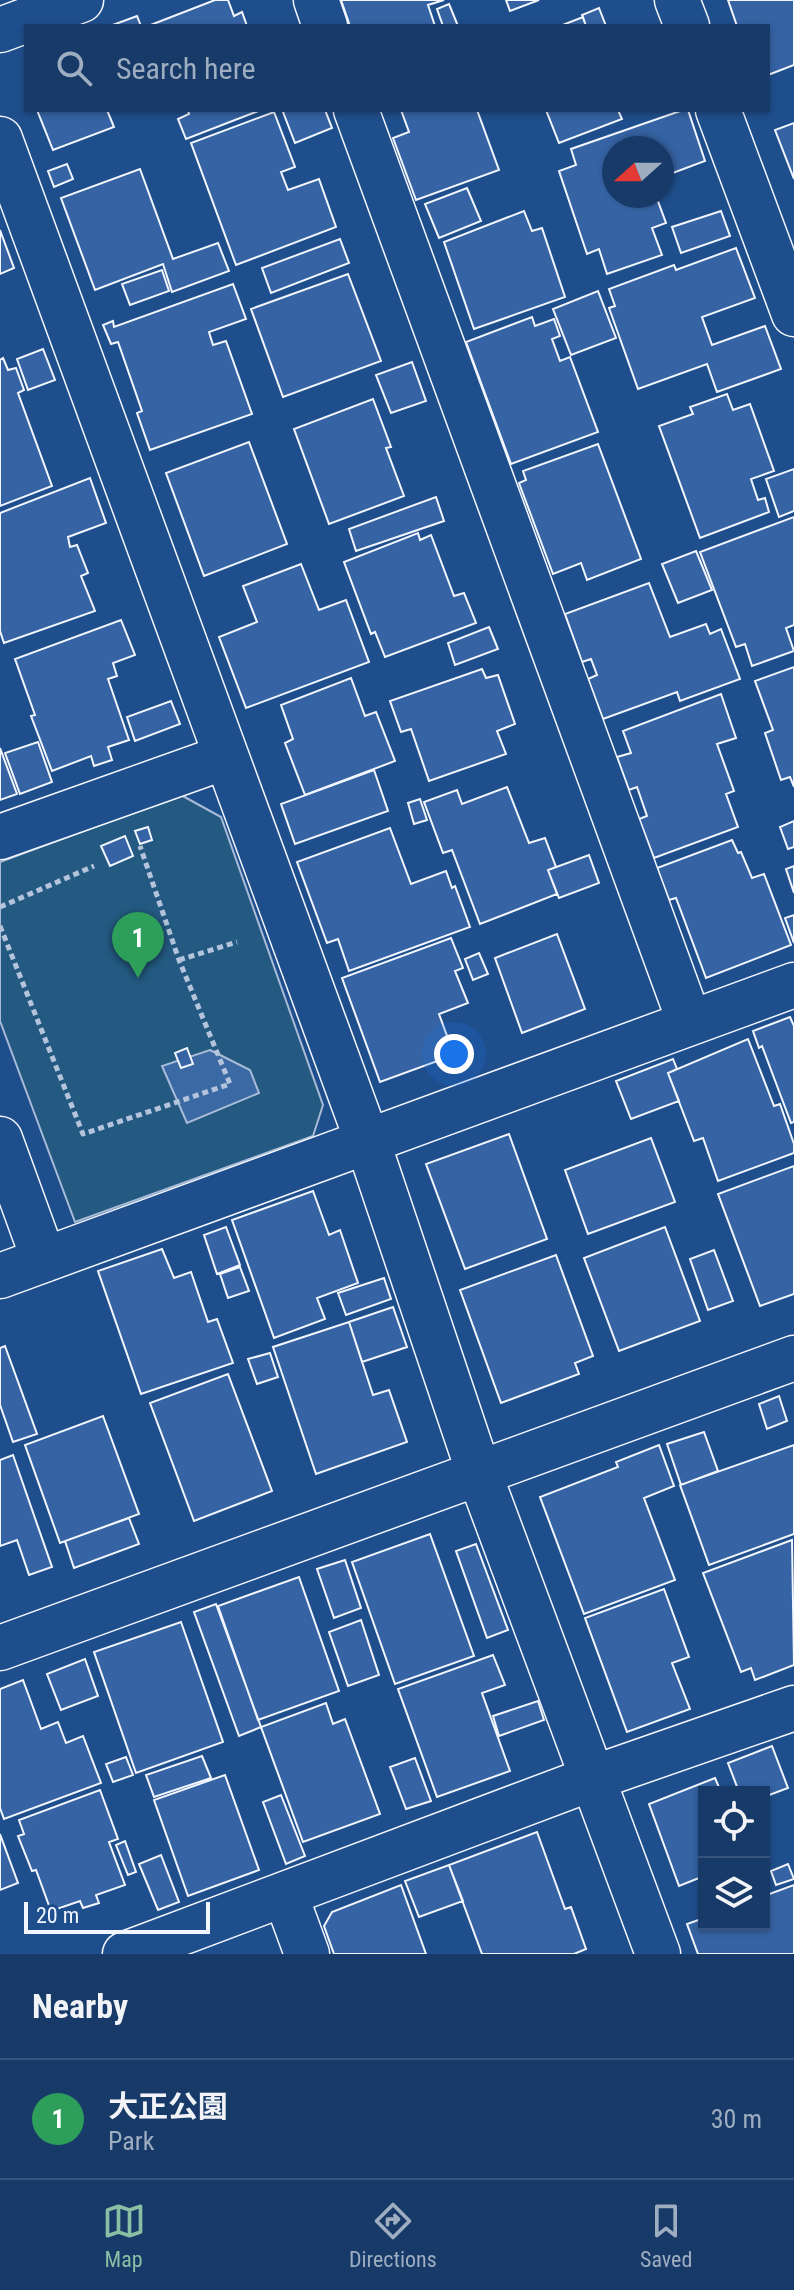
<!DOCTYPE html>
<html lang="en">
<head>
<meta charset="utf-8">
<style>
	:root { --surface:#173a69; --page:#244571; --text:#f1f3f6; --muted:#9eadc0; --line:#36547d; --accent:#8abfa5 }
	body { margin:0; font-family:"Roboto Condensed","Noto Sans JP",sans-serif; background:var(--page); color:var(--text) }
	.controls { position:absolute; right:24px; bottom:24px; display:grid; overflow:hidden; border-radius:0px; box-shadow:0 2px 6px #0004 }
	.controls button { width:72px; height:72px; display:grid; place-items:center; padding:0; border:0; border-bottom:2px solid var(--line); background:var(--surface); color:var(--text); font:40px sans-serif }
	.compass { position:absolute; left:602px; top:136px; width:72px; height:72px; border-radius:50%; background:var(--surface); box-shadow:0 2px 6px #0004; rotate:249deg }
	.scale { position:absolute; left:24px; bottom:20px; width:186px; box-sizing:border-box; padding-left:8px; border:4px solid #f2f6ff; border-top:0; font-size:22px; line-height:28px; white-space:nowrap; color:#f2f6ff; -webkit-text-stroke:6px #1f4e8c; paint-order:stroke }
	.you { position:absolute; left:454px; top:1054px; width:28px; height:28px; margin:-20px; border:6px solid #fff; border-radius:50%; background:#1a73e8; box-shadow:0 0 0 12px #1a73e833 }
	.badge { display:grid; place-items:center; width:52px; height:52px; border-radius:50%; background:var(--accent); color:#fff; font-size:26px; font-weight:700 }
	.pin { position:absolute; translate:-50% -66px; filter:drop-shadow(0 2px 4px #0008) }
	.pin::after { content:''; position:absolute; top:42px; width:28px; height:24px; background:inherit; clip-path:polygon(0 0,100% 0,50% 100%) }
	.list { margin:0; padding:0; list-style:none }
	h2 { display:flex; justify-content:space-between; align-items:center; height:104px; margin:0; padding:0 32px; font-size:34px }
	h2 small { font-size:26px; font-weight:400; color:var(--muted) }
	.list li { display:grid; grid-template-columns:52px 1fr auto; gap:24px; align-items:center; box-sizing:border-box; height:120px; padding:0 32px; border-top:2px solid var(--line) }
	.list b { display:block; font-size:30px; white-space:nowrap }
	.list p { margin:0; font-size:26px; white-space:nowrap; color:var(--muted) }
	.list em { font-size:26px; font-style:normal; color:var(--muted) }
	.icon { flex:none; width:44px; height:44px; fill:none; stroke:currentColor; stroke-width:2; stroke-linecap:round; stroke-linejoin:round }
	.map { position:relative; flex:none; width:794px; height:1954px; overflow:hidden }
	.search { position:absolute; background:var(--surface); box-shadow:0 2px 6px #0004; left:24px; right:24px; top:24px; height:88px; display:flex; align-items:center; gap:20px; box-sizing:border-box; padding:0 28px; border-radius:0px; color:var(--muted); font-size:30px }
	.sheet { height:224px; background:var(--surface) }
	nav { display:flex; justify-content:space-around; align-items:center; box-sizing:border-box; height:112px; border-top:2px solid var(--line); background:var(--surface); font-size:22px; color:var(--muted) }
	nav a { display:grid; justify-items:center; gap:4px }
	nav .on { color:var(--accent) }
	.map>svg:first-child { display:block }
	.green { fill:#245a82; stroke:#a8bbd7; stroke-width:2 }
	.water { fill:#3b69a3; stroke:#a8bbd7; stroke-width:2 }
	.building { fill:#3563a3; stroke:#f2f6ff; stroke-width:2 }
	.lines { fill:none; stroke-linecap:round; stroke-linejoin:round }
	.minor-casing { stroke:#f2f6ff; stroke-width:47 }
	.path { stroke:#b3c4dc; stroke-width:5; stroke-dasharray:6 4; stroke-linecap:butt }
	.minor { stroke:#1f4e8c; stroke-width:44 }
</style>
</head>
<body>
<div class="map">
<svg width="794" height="1954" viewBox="0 0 794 1954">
	<rect width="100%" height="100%" fill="#1f4e8c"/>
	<path class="green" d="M181,795L221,817L323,1105L313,1136L75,1222L0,1021V862Z"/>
	<path class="water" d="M210,1050L250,1070L259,1093L187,1123L162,1066Z"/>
	<path class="building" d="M215,0H228L234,16L242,12L247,26H148Z
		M341,0H444L428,5L435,26H350Z
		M506,0H539L510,11Z
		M728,0H794V65L768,75V26H737Z
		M449,4L458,26H443L437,9Z
		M599,8L606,26H586L582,15Z
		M137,16L141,26H110Z
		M583,17L586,26H560Z
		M37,110H107L114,127L53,150Z
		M188,110H261L186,139L178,119L189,114Z
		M287,110H325L332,128L295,143L283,112Z
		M401,110H477L499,170L416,200L393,138L409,132Z
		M546,110H618L622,119L559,143Z
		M683,110H688L705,161L662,177V148H614V196H656L666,223L652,228L662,255L607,274L599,249L587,254L559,171L576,165L571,149Z
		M274,112L295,167L281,172L288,190L319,179L336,227L236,265L191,143Z
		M794,123V179L775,130Z
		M67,164L73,179L54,187L48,171Z
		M140,169L173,259L218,243L229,271L172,292L163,264L95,290L61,198Z
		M467,188L481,221L439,238L425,204Z
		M524,211L532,231L542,228L565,297L474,329L444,242Z
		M721,211L730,236L681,253L672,227Z
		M0,230L14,268L0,274Z
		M340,239L349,263L271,293L262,268Z
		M736,248L755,298L702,317L712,345L765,326L781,369L717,392L707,364L638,389L609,308L615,306L609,289L674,265L676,270Z
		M162,270L169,291L130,305L122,284Z
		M348,274L381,361L283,397L251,309Z
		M233,284L246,319L209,332L213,345L226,341L252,414L150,450L137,413L142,411L118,342L111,344L103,325L113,321L114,327Z
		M598,291L616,338L571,355L553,309Z
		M532,317L535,326L554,319L560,336L552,339L560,361L570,357L598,432L511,464L466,342Z
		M43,349L55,380L28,390L17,359Z
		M3,358L8,370L16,368L24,390L18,393L52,486L0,506V360Z
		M412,362L426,401L391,413L376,375Z
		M727,394L733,410L750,404L774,471L751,479L758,500L765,498L769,512L700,538L659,426L693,414L690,407Z
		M373,399L391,447L386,448L404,496L329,524L294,429Z
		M249,442L287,544L204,576L166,473Z
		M598,444L641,559L587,580L581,563L553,574L519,483L526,480L523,471Z
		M794,469V511L779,517L766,479Z
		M90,478L106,523L68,537L70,547L77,545L88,573L81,576L95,611L4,643L0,631V513Z
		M436,497L444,521L356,551L349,529Z
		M794,517V625L786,628L794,651L752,666L745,644L736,647L700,552Z
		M418,533L420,540L431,535L454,596L464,593L476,623L385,657L375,632L371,634L344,562Z
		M696,551L712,590L678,603L662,564Z
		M301,564L319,610L346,600L369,662L246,708L219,637L257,622L243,586Z
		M649,583L670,637L706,624L710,634L721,629L740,679L680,701L677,692L603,719L588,679L597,675L591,659L582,662L565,614Z
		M121,620L135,655L113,663L117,676L108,679L129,740L108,747L112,760L94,766L91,756L52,771L31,716L35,715L15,659Z
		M489,627L498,649L455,665L448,643Z
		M794,667V787L790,777L781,780L765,733L773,730L755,681Z
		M482,669L486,678L498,675L515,724L497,731L506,754L429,781L411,729L401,732L390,701Z
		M351,678L365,716L376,712L395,761L305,795L285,743L293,739L281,705Z
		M721,694L736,738L717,744L734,791L726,794L738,827L654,858L639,819L647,816L637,787L629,790L617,757L631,753L623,731Z
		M171,701L180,724L135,741L127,717Z
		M38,742L52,782L20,794L5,753Z
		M0,748L17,794L0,800Z
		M374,770L388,811L295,844L281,804Z
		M507,787L529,843L545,838L556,867L548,870L557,894L480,924L452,850L443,853L424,802L457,790L462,804Z
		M420,799L427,820L414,824L408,803Z
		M794,821V847L788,849L780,827Z
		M148,827L152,840L140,844L135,831Z
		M390,828L411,884L446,871L452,888L455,886L470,927L349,971L338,939L327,943L297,862Z
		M125,836L133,856L110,866L101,846Z
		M732,840L738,853L741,852L752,878L764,874L791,945L706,978L676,898L669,900L657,868Z
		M589,855L599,883L559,898L548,870Z
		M794,866V893L786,869Z
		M794,915V943L785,918Z
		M557,934L585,1009L522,1033L495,958Z
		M451,938L463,968L455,971L468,1003L439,1014L454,1055L380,1082L342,978Z
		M479,953L488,974L473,980L465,959Z
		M790,1017L794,1026V1122L791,1123L762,1046L759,1048L753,1031Z
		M748,1039L774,1106L780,1104L794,1144V1153L718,1181L703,1138L694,1141L668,1073Z
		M187,1048L193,1064L181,1068L175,1053Z
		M673,1059L677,1069L668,1073L679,1101L631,1119L616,1081Z
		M509,1134L547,1239L465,1269L426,1164Z
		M651,1138L675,1202L588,1234L565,1170Z
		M794,1166V1294L760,1306L718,1194Z
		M313,1191L329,1235L340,1230L358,1283L317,1298L325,1319L274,1338L232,1220Z
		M226,1227L240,1265L217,1274L204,1235Z
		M665,1227L700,1321L619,1351L584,1258Z
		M162,1249L174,1278L191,1272L208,1322L217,1319L233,1363L141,1394L98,1271Z
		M714,1250L733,1301L708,1310L690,1259Z
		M556,1255L593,1356L575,1363L579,1374L501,1403L460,1290Z
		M240,1267L249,1291L228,1298L220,1274Z
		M384,1278L391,1299L346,1315L338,1293Z
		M393,1307L407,1347L362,1362L349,1322Z
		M349,1322L373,1395L389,1390L407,1442L316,1474L273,1347Z
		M5,1346L37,1434L13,1442L0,1405V1348Z
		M270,1353L278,1377L257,1384L248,1359Z
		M228,1374L272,1491L194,1521L150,1403Z
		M779,1396L787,1421L767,1429L759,1404Z
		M103,1416L139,1514L60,1543L25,1445Z
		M704,1432L718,1471L681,1485L667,1444Z
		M659,1445L674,1486L644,1498L675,1580L584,1614L540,1497L618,1467L616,1462Z
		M794,1445V1534L709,1565L680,1485Z
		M13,1455L52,1567L29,1575L17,1540L0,1546V1460Z
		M129,1518L139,1544L74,1568L65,1541Z
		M430,1534L474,1656L395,1684L352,1562Z
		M792,1540L794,1665L755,1680L751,1668L741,1672L703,1573Z
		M476,1544L508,1630L487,1638L456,1551Z
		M345,1560L361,1608L334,1618L317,1569Z
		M299,1577L339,1691L258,1720L218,1606Z
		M664,1589L689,1657L672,1663L690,1709L627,1732L585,1618Z
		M216,1604L261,1727L239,1736L194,1612Z
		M361,1620L379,1675L348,1686L329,1632Z
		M181,1622L223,1742L136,1773L94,1652Z
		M493,1655L505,1685L482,1693L510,1771L437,1797L398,1689Z
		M85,1659L98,1696L61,1710L47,1674Z
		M23,1680L41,1729L58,1722L66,1743L83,1736L101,1783L4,1819L0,1808V1689Z
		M538,1701L544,1720L499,1736L493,1716Z
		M326,1703L333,1724L345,1719L380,1814L303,1842L261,1727Z
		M772,1746L788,1788L764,1797V1792H739L728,1763Z
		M202,1756L211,1778L154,1797L146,1775Z
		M126,1757L133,1775L113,1782L106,1764Z
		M415,1758L431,1801L406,1809L390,1767Z
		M225,1775L259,1870L188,1896L154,1800Z
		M715,1778L721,1792H704V1876L679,1886L649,1804Z
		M100,1790L118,1839L109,1842L125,1885L96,1895L99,1903L83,1908L80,1901L51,1911L36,1870L32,1871L18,1836L24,1834L19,1820Z
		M281,1795L305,1856L286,1864L263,1802Z
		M537,1832L565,1909L571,1907L586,1949L574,1954H482L449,1865Z
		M0,1834L18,1883L0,1890Z
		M125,1841L136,1872L128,1875L116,1845Z
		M161,1855L179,1902L158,1910L139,1864Z
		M788,1864L794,1879L776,1885L771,1871Z
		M449,1865L463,1901L419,1917L405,1881Z
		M401,1885L426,1954H334L324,1926L332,1912Z
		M794,1885V1954H698L687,1924L704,1918V1924H764V1896Z"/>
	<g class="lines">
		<defs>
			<path id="minor" d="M316,0L325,26
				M677,0L687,26
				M0,30L81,0
				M356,110L690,1023
				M718,110L794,314
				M0,139L367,1140L479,1473L658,1954
				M0,837L225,757
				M0,1139L44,1260
				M0,1276L794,985
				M0,1648L794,1358
				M285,1894L307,1954
				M125,1954L593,1778L794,1708"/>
		</defs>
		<use href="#minor" class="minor-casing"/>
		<path class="path" d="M0,907L94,866
			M0,926L83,1134L230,1084L179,960L140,846
			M179,960L237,942"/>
		<use href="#minor" class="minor"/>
	</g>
</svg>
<div class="controls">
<button><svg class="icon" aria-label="locate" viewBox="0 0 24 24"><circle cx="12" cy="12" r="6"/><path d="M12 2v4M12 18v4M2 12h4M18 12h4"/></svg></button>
<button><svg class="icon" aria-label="layers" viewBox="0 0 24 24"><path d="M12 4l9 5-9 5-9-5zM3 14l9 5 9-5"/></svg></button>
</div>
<svg class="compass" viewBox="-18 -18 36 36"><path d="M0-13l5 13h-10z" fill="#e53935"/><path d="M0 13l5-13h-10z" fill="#9eadc0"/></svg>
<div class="scale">20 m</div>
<div class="you"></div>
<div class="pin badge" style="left:138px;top:978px;background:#2e9e5b">1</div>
<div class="search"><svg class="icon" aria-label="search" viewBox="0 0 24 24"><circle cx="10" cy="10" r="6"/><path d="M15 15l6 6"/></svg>Search here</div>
</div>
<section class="sheet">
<h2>Nearby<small></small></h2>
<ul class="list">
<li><span class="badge" style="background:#2e9e5b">1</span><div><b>大正公園</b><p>Park</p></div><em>30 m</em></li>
</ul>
</section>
<nav>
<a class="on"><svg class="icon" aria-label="map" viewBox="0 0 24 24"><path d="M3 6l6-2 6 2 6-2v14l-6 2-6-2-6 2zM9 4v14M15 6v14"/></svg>Map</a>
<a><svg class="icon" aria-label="directions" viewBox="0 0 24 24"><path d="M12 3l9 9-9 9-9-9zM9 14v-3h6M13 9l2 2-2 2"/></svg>Directions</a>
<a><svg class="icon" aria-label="saved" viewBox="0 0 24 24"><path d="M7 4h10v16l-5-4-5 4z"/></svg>Saved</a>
</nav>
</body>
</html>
